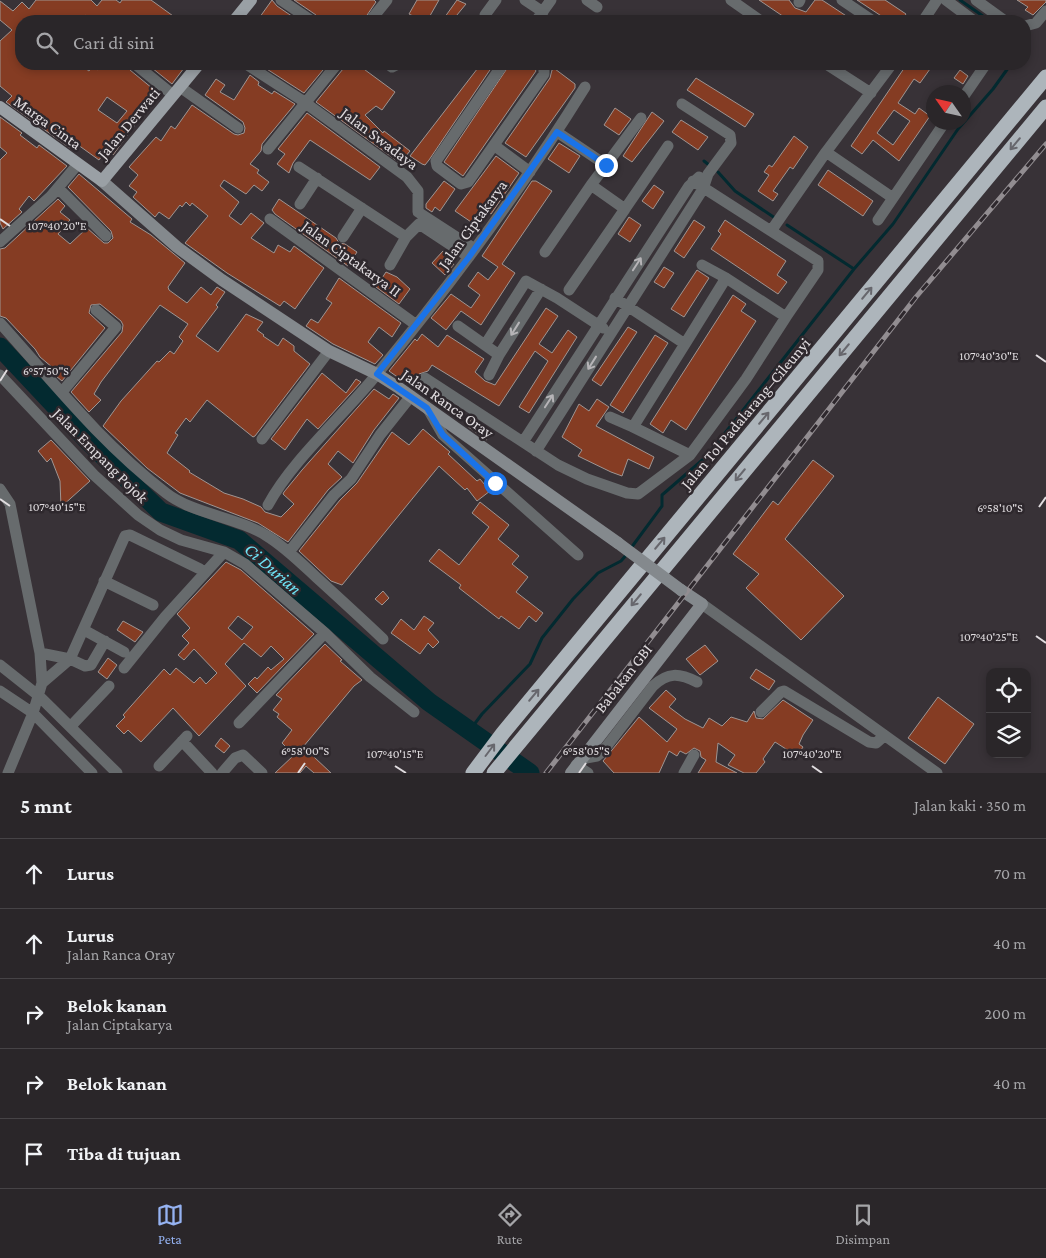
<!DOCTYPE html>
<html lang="id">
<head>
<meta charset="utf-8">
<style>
	:root { --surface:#2a2629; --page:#322e31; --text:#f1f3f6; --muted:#a5a5a8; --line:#464346; --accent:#95b2f1 }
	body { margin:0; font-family:"Crimson Pro",serif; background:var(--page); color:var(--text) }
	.controls { position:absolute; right:15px; bottom:15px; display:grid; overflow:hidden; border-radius:10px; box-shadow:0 2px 8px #0003 }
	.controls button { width:45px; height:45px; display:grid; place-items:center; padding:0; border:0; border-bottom:1px solid var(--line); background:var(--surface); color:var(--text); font:25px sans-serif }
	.compass { position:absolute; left:926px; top:85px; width:45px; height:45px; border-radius:50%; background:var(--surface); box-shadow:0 2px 8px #0003; rotate:304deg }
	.stop { position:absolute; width:15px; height:15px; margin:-11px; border:4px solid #1a73e8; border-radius:50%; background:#fff }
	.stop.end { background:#1a73e8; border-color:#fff; box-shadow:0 1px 5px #0008 }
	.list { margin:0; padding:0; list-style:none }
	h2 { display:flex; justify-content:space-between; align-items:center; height:65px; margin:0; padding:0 20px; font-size:21px }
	h2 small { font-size:16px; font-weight:400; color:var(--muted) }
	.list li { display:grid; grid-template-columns:32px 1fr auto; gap:15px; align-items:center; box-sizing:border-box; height:70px; padding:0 20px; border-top:1px solid var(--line) }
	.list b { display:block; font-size:19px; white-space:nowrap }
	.list p { margin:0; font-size:16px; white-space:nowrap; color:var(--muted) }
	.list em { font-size:16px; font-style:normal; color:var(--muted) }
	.icon { flex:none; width:28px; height:28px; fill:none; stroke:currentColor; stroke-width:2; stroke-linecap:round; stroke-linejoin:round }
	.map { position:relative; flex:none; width:1046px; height:773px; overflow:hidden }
	.search { position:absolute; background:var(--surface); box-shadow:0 2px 8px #0003; left:15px; right:15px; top:15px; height:55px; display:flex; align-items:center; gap:12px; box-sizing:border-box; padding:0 18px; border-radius:20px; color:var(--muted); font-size:19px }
	.sheet { height:415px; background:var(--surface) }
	nav { display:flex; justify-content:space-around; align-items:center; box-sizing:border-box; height:70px; border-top:1px solid var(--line); background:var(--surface); font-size:14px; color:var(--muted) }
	nav a { display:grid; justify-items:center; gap:2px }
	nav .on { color:var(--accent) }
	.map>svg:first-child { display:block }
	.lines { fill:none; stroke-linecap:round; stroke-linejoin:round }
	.stream { stroke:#032a30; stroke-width:3 }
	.river { stroke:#032a30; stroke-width:19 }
	.building { fill:#853c23; stroke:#9f9592; fill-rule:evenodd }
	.street { stroke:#676b6d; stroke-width:11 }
	.secondary { stroke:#84898d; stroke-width:12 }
	.primary { stroke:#9aa0a5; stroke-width:12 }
	.highway { stroke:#adb5bb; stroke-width:15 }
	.rail-casing { stroke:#928d91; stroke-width:5 }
	.rail { stroke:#2e282d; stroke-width:3; stroke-dasharray:9; stroke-linecap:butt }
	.secondary-bridge { stroke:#84898d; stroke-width:12 }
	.oneway { stroke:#67676d }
	.oneway2 { stroke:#b6b4b7 }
	.route { stroke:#1a73e8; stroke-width:6 }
	.ticks { fill:none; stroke:#e0dcdf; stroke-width:2 }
	.labels { text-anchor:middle; stroke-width:5; stroke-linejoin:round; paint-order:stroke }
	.street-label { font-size:16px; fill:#e0dcdf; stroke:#2e282d }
	.water-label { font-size:18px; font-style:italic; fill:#6fe5f8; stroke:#2e282d }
	.ticks-label { font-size:12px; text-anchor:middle; fill:#e0dcdf; stroke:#2e282d; stroke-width:5; stroke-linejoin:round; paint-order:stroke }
</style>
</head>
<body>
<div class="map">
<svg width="1046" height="773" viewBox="0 0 1046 773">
	<rect width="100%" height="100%" fill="#383237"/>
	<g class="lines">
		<path class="stream" d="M960,0L990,21
			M704,161L709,165
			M718,172L735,191L775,218
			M787,225L854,269
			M631,548L662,506V495L707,456L854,269L893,224L958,129L993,89L1011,64
			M470,730L482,714L530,664L542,638L573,599L598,573L621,561L628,553"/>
		<path class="river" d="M0,347L89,442L161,512L239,540L429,702L530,773"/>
	</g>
	<path class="building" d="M36,0H91L97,6L102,0H116L120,3L122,0H151L180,21H92L85,15L79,21H21V40L18,44L21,47V64H79L89,71L93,66L98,70L102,64H128L130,70L158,93L113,155L110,152L107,157L103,154L99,160L74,142L70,148L6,102L12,96L0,86V41L12,30L0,20V1L13,11L22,2L29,9ZM107,97L127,111L117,123L98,110Z
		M272,0L277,6L299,21H257Z
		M294,0H374L376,2L363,21H321L316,15Z
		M417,0H439L427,21H410L413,16L409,14Z
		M457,0L466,4L452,21H442Z
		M759,0H789L795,8L806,12L815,0H822L854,21H790Z
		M857,0H885L906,14L901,21H889Z
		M1017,0H1046V2L1033,15L1025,10L1028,7Z
		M147,64H187L172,84Z
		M259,64H328L304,93Z
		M344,64H357L395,92L382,110L376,106L365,115L383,133L384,131L410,151L400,163L316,102L343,69Z
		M481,64H494L429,160L425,165L422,164L410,156Z
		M510,64H532L536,71L463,176L444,162Z
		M907,64H922L930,69L920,83L914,79L898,103L915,114L919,108L930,116L899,161L873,140L862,154L851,146ZM894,110L910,121L893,145L877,133Z
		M555,69L575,84V88L526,157L505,143L550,78L552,70Z
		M960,70L968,76L963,84L954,78Z
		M250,75L259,82L258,85L272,94L274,91L295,104L262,144L261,151L250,164L259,170L257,173L269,182L262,191L254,185L246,194L224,180L220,186L239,202L229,216L241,225L251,213L264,223L251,238L274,253L278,245L290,252L294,246L324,268L295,309L284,301L280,306L227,273L185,243L208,216L192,203L190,206L186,202L182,207L180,205L169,219L159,212L155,217L133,197L137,192L129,186L138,175L129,167L156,137L161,141L171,126L175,129L192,105L234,134L238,135L244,133L245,128L243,122L205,95L216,79L225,85L220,92L234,100Z
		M696,78L754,114L745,127L687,90Z
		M615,108L631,119L619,135L604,125Z
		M652,112L664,121L632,162L623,156Z
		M307,113L380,167L370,180L310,140L293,163L289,173L277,164L285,154L278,149Z
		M0,117L22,133L20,135L37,148L39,145L67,166L34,201L29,196L19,209L22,212L3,229L0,223V160L7,153L0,147Z
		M681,120L708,137L698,150L672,132Z
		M794,136L808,147L793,169L790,167L773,191L778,194L773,201L758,191L769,175L764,172L769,165L772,167Z
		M559,143L580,156L569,173L548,159Z
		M496,156L519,173L491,214L488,212L477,226L455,211Z
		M828,170L873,201L863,216L818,185Z
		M79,174L132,219L130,222L151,235L185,263L168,287L169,290L187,303L201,287L211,295L217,287L225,292L216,305L218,307L196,336L218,352L246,314L263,322L257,330L264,335L263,336L278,346L283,338L294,346V351L310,364L255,436L253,437L207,400L190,422L186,418L175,433L178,435L167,453L190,471L189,472L224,493L243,499L261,507L265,512L281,517L294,504L283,494L284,492L302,470L374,389L389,399L393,394L399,398L374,430L353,463L338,451L328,464L342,477L328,490L288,542L258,523L180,493L147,468L103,426L121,401L157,361L159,362L170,351L174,354L183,341L179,337L188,324L160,305L101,382L94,394L101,400L89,412L71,392L122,332L123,325L121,321L100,304L91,305L89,313L105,328L62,381L56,376L59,373L40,357L35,349L6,318L0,316V249L5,248L58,199L65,206L60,212L70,220L58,234L70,244L87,228L104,243H108L113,238L111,231L68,187Z
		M444,181L455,189L440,211L435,207L432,212L426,208V204Z
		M532,181H536L552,191L502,264L515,273L481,325L461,311L446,330L431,318L451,294L471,308L480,295L468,286L478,272L488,280L498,267L482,256Z
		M654,185L664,192L653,209L642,201Z
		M279,199L336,238L339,243L345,244L357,252L348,266L275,214L272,210Z
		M629,217L641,225L630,242L618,234Z
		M694,220L705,227L684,258L674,251Z
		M725,220L786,261L777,275L787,282L778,294L711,249L721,234L718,231Z
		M443,251L451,257L449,259L454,264L445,275L432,263Z
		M664,267L674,273L664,288L654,282Z
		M697,270L709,278L684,317L671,309Z
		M386,272L397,277L410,289L399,304L376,287Z
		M339,278L401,323L392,337L379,327L368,342L383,355L375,364L333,344L306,326L311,319L318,323L332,303L326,299Z
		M733,295L746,304L741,311L756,321L686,430L671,420L663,433L650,424Z
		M546,308L558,316L539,344L552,353L568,330L577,337L529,413L519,407L548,361L535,351L499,406L432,365L428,371L419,374L418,380L409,374L403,381L389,371L415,339L417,341L422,334L438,347L447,335L484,359L475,372L485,381L495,385Z
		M628,327L637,332L601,386L592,380Z
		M655,335L668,343L623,413L610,405Z
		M322,373L346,393L356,379L361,382L318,429L307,419L285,450L271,439Z
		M597,399L609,407L596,426L654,457L649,469L628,459L622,476L611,472L578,456L582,450L562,437L579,404L589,411Z
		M472,419L479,424L476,427L487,440L467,426Z
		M423,429L450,452L448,454L477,481L480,479L490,491L477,501L467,488L465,490L439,466L342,585L331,581L299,551L340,500L357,483L392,432L409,445Z
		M51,440L90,481L61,507L60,481L51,458L47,462L38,451Z
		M813,460L834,476L785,539L844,596L801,640L746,588L759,574L733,554L773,501L778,505Z
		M480,502L509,525L498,539L519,556L512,564L528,577L516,592L543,613L536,622L529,616L519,629L501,616L499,619L459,588L461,585L429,561L439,549L459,565L489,527L472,513Z
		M226,562L241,570L314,634L257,693L248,684L255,677L257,679L268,667L271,670L284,659L271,646L261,657L244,643L225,664L246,686L199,736L173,708L141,742L128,730L124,734L116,726L125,717L123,715L164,669L170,675L176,668L194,683L200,677L206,684L217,673L194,649L184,660L178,655L189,643L182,636L190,628L177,614ZM238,616L253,627L242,640L228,628Z
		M383,591L389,598L382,605L375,599Z
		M424,616L434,623L428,630L439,642L433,648L428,643L420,654L391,633L401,619L414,630Z
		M123,621L143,632L135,642L117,630Z
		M325,644L342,660L340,661L362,680L354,686L303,747L315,755L314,757L331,773H314L306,766L300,773H275L294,755L282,743L292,730L277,717L279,714L273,710L282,699L276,695Z
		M705,645L718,661L700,675L686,659Z
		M108,658L117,665L107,679L98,672Z
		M756,669L775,681L769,690L750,678Z
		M666,690L676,699L669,707L685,719L703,728L709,718L722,726L731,717L747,722L754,711L756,718L763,719L783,700L813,720L803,735L799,744L803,747L797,756L775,742L763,759L765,762L756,773H744L728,765L735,755L718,743L716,762L737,773H698L706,760L701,757L700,751L694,748L686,754L680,751L677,756L669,751L659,773H614L603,761L639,717L667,742L677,729L649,708Z
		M938,697L974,724L945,764L908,738Z
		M221,738L230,746L224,753L215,746Z"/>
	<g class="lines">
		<path class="street" d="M281,0L312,21
			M525,0L543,12
			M587,0L597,7
			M731,0L761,21
			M842,0L873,21
			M946,0L974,21
			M976,0L1005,21
			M799,2L800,0
			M485,15L496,0
			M370,21L387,0
			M536,21L551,0
			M923,21L937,0
			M1025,26L1036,23L1046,11
			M135,64L173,95
			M246,64L300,99L407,177L418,191V212L475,249
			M388,64L392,67L398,64
			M503,64L436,161L437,166L461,184L468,182L544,74V67L539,64
			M826,64L871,93
			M180,87L238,128
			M964,96L986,64
			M557,132L606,165L641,118
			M495,146L530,172
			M268,149L337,64
			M826,152L893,198
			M606,165L591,185L625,209L668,146
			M299,167L406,237
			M58,188L106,236
			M300,204L317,178
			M270,219L415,324
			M878,220L945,122
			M771,231L826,152L892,64
			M343,237L362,208
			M0,242L51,196L78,164
			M545,252L591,185
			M390,265L406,237L419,224L469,257
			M702,265L726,278
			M569,290L625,209
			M615,298L685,344L726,278L786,317L818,270V261L693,181
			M0,323C54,383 101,443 166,493C193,514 237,517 267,536C285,547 301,563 316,577C339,598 361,618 383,639
			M458,326L499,355L541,289
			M685,344L633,427L690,455
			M485,345L526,281L557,298L603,328
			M0,375L94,475L138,515L160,530L181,540L224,552L245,564L325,633L370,677L414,712
			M489,375L499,355
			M425,378L558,465L587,479L627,493L638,494L690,455L746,379L786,317
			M62,392L116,327L96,310
			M428,409L443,435L578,555
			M610,417L633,427
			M262,439L329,351
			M523,442L689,186L699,177
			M536,451L703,189L708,174L731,143L730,135L682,104
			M0,489L10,504L40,653L42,683L33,713L92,773
			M268,505C292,460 344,415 377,374C452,283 523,187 585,87
			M289,552L334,495L351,479L380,435L411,396
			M104,581L153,605
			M702,604L937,773
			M84,630L124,652
			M40,653L70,659L125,536L130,535L200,569
			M0,665L39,696L117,773
			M124,668L165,617L224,552
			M42,683L70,659L85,666L91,665L105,641
			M0,691L33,713L8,773
			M761,712L781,692L784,691L869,742L876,743L884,736
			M239,723L325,633
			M71,726L109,686
			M182,741L212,773
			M581,759L597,756L603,751L653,686C668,672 679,673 697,682
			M576,765L588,773
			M159,766L187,736
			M222,773L235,758L243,755L262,773
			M684,773L694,755"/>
		<path class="secondary" d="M102,181L177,247L222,280L329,351L377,374L399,388L618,543
			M571,773L702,604L681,590"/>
		<path class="primary" d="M234,21L251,0
			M0,107L102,181L199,64"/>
		<path class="highway" d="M473,773L503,733L1046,77
			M494,773L1046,107"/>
		<defs>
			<path id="rail" d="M546,773L916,297L1046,144"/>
		</defs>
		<use href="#rail" class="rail-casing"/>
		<use href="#rail" class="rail"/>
		<path class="secondary-bridge" d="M618,543L681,590"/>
	</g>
	<defs><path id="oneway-shaft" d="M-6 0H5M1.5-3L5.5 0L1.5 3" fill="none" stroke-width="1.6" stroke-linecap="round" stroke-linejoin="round" transform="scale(1.25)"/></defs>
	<g class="oneway">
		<use href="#oneway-shaft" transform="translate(1015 144) rotate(130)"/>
		<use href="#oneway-shaft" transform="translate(867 293) rotate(-50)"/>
		<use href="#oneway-shaft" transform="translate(844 350) rotate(130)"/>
		<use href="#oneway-shaft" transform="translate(764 418) rotate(-50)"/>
		<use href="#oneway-shaft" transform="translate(740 475) rotate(130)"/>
		<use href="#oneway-shaft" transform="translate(660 543) rotate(-50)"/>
		<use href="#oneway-shaft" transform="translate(636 600) rotate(130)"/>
		<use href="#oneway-shaft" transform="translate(534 695) rotate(-50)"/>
		<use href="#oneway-shaft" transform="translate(490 750) rotate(-53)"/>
	</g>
	<g class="oneway2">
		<use href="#oneway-shaft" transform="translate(637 264) rotate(-57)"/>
		<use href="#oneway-shaft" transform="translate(515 329) rotate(122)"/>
		<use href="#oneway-shaft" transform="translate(592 363) rotate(122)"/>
		<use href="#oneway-shaft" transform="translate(549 401) rotate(-57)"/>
	</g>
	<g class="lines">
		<path class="route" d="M495,483L443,435L427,408L377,374L469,257L557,132L606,165"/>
	</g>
	<path class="ticks" d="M0,219L10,226M1036,355L1046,362M0,381L7,370M0,499L10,506M1039,507L1046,497M1036,636L1046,643M395,766L406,773M812,766L822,773M298,773L305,763M579,773L586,763"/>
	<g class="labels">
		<g class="street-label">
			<text transform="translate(48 122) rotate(36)" y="6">Marga Cinta</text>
			<text transform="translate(128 123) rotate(-50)" y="6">Jalan Derwati</text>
			<text transform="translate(380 138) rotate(37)" y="6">Jalan Swadaya</text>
			<text transform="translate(472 224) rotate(-54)" y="6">Jalan Ciptakarya</text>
			<text transform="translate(352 258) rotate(36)" y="6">Jalan Ciptakarya II</text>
			<text transform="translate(448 403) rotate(35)" y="6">Jalan Ranca Oray</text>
			<text transform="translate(745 413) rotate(-50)" y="6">Jalan Tol Padalarang–Cileunyi</text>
			<text transform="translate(101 455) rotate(45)" y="6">Jalan Empang Pojok</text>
			<text transform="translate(623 678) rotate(-52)" y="6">Babakan GBI</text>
		</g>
		<g class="water-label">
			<text transform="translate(273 569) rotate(41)" y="6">Ci Durian</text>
		</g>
	</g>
	<g class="ticks-label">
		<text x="57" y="230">107°40'20"E</text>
		<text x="989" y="360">107°40'30"E</text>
		<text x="46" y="375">6°57'50"S</text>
		<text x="57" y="511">107°40'15"E</text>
		<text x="1000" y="512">6°58'10"S</text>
		<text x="989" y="641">107°40'25"E</text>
		<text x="305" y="755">6°58'00"S</text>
		<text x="586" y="755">6°58'05"S</text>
		<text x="395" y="758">107°40'15"E</text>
		<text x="812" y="758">107°40'20"E</text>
	</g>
</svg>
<div class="controls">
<button><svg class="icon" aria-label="locate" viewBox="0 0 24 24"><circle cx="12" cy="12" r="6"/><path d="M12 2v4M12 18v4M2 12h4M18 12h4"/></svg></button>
<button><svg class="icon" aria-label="layers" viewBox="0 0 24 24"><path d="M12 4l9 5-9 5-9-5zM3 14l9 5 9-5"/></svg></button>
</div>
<svg class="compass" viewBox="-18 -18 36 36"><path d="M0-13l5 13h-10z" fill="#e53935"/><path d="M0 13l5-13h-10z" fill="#a5a5a8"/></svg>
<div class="stop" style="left:495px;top:483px"></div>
<div class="stop end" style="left:606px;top:165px"></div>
<div class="search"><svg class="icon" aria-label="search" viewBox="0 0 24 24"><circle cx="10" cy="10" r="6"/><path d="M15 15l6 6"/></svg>Cari di sini</div>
</div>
<section class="sheet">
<h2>5 mnt<small>Jalan kaki · 350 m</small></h2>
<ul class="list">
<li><svg class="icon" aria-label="ahead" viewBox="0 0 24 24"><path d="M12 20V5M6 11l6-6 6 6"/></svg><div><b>Lurus</b></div><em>70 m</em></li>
<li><svg class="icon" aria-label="ahead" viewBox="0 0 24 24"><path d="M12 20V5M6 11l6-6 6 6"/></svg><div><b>Lurus</b><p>Jalan Ranca Oray</p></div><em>40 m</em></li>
<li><svg class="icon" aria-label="right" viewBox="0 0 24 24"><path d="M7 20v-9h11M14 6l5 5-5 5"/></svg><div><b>Belok kanan</b><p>Jalan Ciptakarya</p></div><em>200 m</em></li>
<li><svg class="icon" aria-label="right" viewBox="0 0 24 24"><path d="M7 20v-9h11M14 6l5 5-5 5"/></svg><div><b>Belok kanan</b></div><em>40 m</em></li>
<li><svg class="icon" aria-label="arrive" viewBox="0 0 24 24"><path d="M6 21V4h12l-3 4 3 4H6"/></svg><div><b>Tiba di tujuan</b></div></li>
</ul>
</section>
<nav>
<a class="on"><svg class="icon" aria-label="map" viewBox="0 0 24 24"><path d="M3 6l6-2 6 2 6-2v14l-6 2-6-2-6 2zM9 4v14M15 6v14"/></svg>Peta</a>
<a><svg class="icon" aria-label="directions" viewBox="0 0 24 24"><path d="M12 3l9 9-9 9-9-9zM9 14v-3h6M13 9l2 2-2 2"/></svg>Rute</a>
<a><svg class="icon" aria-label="saved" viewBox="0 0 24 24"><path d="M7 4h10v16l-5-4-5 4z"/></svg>Disimpan</a>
</nav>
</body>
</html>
